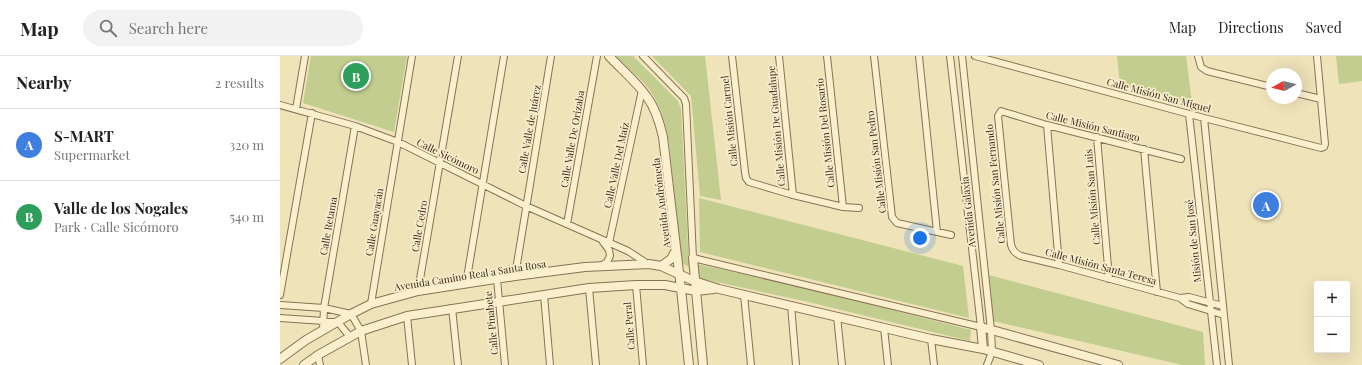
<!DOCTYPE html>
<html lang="en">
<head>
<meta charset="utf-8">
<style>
	:root { --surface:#fff; --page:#f2f2f2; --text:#222; --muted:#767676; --line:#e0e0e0; --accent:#982921 }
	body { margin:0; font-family:"Playfair Display",serif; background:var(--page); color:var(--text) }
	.controls { position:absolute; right:12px; bottom:12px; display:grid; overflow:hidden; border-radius:4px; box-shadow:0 4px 16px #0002 }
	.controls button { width:36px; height:36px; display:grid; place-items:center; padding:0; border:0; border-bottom:1px solid var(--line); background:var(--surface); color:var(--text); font:20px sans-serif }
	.compass { position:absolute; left:986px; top:12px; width:36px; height:36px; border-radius:50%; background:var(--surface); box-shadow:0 4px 16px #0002; rotate:262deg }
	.you { position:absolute; left:640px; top:182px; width:14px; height:14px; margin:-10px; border:3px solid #fff; border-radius:50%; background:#1a73e8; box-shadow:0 0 0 6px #1a73e833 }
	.badge { display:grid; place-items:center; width:26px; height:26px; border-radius:50%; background:var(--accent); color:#fff; font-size:13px; font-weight:700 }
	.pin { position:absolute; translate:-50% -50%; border:2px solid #fff; box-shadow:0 1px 4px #0006 }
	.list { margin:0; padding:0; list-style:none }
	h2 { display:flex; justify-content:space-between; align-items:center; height:52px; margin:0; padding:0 16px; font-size:17px }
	h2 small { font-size:13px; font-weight:400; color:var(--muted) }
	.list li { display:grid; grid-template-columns:26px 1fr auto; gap:12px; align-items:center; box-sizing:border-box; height:72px; padding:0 16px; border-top:1px solid var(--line) }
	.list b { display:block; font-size:15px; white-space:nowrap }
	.list p { margin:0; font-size:13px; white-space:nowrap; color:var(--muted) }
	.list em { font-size:13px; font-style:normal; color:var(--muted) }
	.icon { flex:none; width:22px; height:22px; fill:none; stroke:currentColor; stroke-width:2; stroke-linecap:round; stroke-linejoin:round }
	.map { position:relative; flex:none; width:1082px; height:309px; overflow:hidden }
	header { display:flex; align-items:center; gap:24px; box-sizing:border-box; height:56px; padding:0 20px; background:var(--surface); border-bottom:1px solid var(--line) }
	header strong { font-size:19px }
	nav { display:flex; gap:22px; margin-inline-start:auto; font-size:14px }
	.search { width:280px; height:36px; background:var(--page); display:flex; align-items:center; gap:10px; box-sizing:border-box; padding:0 14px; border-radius:22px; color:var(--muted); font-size:15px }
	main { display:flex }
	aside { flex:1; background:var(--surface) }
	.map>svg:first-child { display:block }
	.green { fill:#c2cd8f }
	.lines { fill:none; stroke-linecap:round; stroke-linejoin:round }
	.minor-casing { stroke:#877354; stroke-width:8 }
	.tertiary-casing { stroke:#877354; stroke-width:10 }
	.minor { stroke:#faf0ce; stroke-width:6 }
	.tertiary { stroke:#faf0ce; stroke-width:8 }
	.labels { text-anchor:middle; stroke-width:3.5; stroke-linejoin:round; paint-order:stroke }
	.street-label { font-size:10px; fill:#35291a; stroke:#f7edca }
</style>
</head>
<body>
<header>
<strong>Map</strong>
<div class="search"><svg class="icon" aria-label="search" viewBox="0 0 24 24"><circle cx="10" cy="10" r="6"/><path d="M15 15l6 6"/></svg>Search here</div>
<nav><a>Map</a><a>Directions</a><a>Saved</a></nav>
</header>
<main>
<aside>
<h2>Nearby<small>2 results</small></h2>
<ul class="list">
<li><span class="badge" style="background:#3f7fe0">A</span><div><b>S-MART</b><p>Supermarket</p></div><em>320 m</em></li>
<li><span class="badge" style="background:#2e9e5b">B</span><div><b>Valle de los Nogales</b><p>Park · Calle Sicómoro</p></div><em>540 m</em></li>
</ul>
</aside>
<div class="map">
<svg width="1082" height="309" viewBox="0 0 1082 309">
	<rect width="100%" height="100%" fill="#efe3ba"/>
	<path class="green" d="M31,0H127L114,76L23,47Z
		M336,0H353L398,45L401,53L409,211L402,207L389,86C386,67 380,49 369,33C360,21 346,11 336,0Z
		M372,0H425L441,144L420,140L411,40Z
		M837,0H906L912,47L840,29Z
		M1056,0H1082V25L1059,28Z
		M419,142L683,210L689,262L420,196Z
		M416,208L497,225L691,274L690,285L524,245L418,222Z
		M709,219L923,276L925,309H902L713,265Z"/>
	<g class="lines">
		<defs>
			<path id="minor" d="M363,0L404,42L406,48L413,202L701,271L670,0
				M452,0L465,116L466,122L469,126L513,139L563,151L579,152
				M499,0L513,139
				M547,0L563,151
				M594,0L612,161L617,167L671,179
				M639,0L657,176
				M682,0L711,274L712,296L707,309
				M695,0L924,62L1041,92L1044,91L1045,88L1037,0
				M918,0L921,11L927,15L992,31
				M1016,37L1041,43
				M0,49L75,70L118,86L246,150L348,195L368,208
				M16,53L25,0
				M909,58L937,309
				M924,62L949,309
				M767,69L779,209
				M817,81L829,223
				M864,93L877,236
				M901,103L767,69L724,56L721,55L718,60L731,189C733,195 735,197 741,200L779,209L900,242L908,248L944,259
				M287,168L317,0
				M329,187L362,34
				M321,210L327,206L330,200L329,194L323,186
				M235,220L271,0
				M217,223L225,309
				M186,228L224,0
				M356,229L363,309
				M309,232L316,309
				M138,235L178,0
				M0,239L32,57
				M264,239L270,309
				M464,239L471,309
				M900,242L909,241L943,250
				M91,248L132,0
				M0,249L44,252L71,258L81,275L86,309
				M511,249L516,309
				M172,252L178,309
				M127,260L132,309
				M557,260L562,309
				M0,262L58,266L70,281
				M604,272L608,309
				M43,274L44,252L75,70
				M651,283L654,309
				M38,299L40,309"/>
			<path id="tertiary" d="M329,0C341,13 357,26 367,41C376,53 380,68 383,81L401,233L409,309
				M413,202L423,309
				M381,210L391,203L396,194
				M703,293L701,271L838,309
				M0,303L26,284L71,258L91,248L138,235L235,220L305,211L369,208L381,210L414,225L439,233L651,283L703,293L759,309
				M24,309L38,299L81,275L127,260L309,232L356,229H385L416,235L434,233"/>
		</defs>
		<use href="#minor" class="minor-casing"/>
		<use href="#tertiary" class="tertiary-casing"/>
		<use href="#minor" class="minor"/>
		<use href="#tertiary" class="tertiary"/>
	</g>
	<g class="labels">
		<g class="street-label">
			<text transform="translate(879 39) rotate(15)" y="4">Calle Misión San Miguel</text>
			<text transform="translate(449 65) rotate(-96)" y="4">Calle Misión Carmel</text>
			<text transform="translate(496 70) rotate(-95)" y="4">Calle Misión De Guadalupe</text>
			<text transform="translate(813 70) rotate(14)" y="4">Calle Misión Santiago</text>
			<text transform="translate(249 73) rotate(-80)" y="4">Calle Valle de Juárez</text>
			<text transform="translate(545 77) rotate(-96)" y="4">Calle Misión Del Rosario</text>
			<text transform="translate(292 83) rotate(-80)" y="4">Calle Valle De Orizaba</text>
			<text transform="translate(168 100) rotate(26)" y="4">Calle Sicómoro</text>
			<text transform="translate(596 106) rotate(-97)" y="4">Calle Misión San Pedro</text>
			<text transform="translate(336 109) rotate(-78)" y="4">Calle Valle Del Maíz</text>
			<text transform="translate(715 128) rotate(-96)" y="4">Calle Misión San Fernando</text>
			<text transform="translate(812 141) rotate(-95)" y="4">Calle Misión San Luis</text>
			<text transform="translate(381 147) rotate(-97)" y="4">Avenida Andrómeda</text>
			<text transform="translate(688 156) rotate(-96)" y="4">Avenida Galaxia</text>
			<text transform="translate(94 166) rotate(-81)" y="4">Calle Guayacán</text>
			<text transform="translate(48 170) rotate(-80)" y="4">Calle Retama</text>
			<text transform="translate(139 170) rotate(-80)" y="4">Calle Cedro</text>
			<text transform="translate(913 185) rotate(-96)" y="4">Misión de San José</text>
			<text transform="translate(821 210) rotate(15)" y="4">Calle Misión Santa Teresa</text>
			<text transform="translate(190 219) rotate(-9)" y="4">Avenida Camino Real a Santa Rosa</text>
			<text transform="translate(211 267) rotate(-96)" y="4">Calle Pinabete</text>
			<text transform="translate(349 270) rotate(-95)" y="4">Calle Peral</text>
		</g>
	</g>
</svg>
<div class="controls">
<button>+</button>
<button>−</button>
</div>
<svg class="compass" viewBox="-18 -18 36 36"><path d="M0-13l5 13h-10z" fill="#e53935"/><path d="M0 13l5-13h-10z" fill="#767676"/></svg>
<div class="you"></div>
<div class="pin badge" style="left:986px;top:149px;background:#3f7fe0">A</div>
<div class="pin badge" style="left:76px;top:20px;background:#2e9e5b">B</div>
</div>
</main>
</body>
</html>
